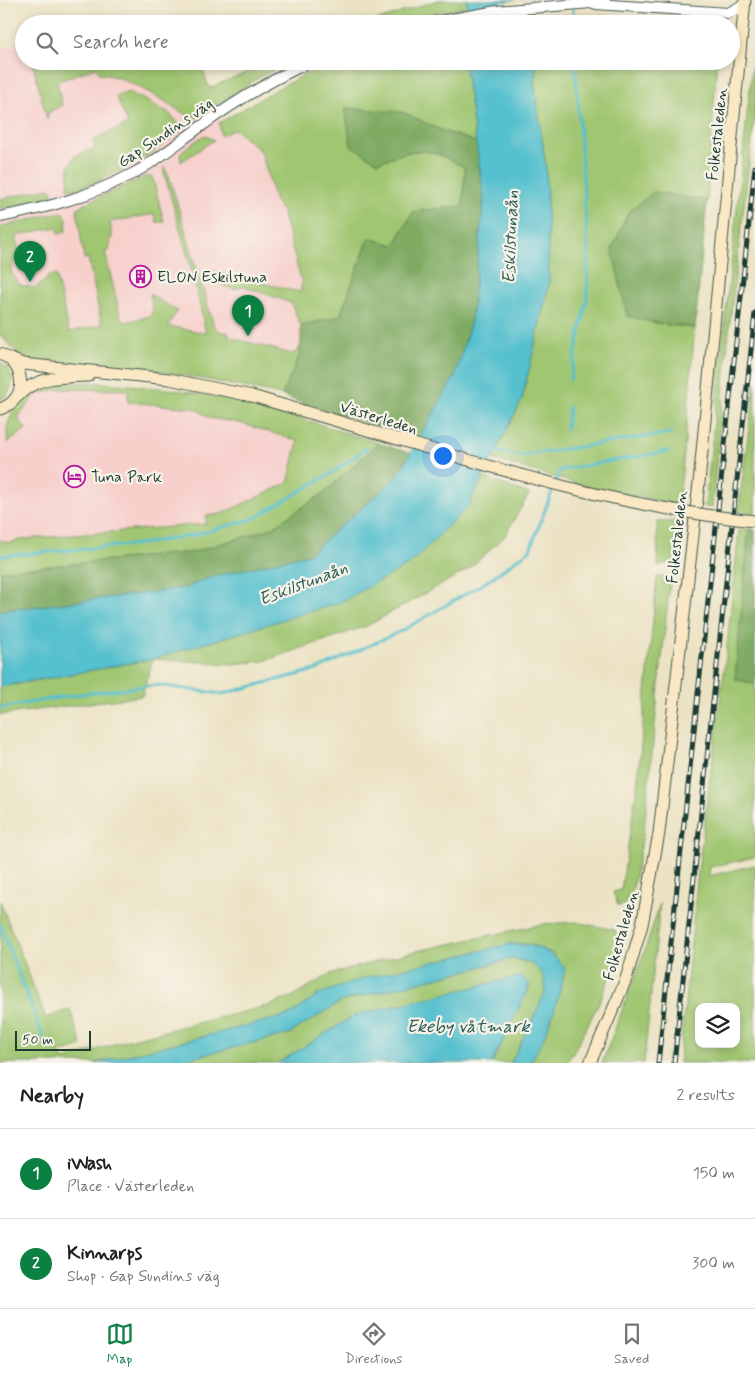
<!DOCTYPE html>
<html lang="en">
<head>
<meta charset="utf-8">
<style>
	:root { --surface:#fff; --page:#f2f2f2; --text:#222; --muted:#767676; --line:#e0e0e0; --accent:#0b8043 }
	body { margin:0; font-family:Mynerve,sans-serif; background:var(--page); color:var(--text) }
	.controls { position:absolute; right:15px; bottom:15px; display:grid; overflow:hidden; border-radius:10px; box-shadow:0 2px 8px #0003 }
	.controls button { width:45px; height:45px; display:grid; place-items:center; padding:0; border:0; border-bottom:1px solid var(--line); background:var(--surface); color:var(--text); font:25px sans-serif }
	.scale { position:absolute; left:15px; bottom:12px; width:76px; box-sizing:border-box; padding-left:5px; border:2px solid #1f3d34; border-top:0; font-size:14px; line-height:18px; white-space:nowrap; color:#1f3d34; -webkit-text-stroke:4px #f7f3e8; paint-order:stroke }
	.you { position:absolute; left:442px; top:455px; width:18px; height:18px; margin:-12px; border:4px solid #fff; border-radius:50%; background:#1a73e8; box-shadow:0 0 0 8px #1a73e833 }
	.badge { display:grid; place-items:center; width:32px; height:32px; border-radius:50%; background:var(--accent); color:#fff; font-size:16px; font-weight:700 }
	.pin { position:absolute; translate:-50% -41px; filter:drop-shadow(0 1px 2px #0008) }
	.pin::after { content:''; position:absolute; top:26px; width:18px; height:15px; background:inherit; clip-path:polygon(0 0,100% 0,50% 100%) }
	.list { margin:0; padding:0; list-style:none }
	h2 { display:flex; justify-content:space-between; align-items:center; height:65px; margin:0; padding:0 20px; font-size:21px }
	h2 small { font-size:16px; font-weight:400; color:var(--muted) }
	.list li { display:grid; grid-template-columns:32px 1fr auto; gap:15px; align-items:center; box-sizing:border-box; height:90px; padding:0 20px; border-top:1px solid var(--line) }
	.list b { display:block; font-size:19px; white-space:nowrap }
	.list p { margin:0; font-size:16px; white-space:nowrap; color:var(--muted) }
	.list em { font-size:16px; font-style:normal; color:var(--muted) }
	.icon { flex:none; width:28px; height:28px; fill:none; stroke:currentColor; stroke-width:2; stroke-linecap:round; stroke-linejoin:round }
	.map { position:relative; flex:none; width:755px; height:1063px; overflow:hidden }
	.search { position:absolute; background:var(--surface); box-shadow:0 2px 8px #0003; left:15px; right:15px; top:15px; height:55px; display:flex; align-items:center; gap:12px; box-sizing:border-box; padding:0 18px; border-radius:28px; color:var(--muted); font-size:19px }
	.sheet { height:245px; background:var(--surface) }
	nav { display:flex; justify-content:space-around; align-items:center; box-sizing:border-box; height:70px; border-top:1px solid var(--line); background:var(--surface); font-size:14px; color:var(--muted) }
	nav a { display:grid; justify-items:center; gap:2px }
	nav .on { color:var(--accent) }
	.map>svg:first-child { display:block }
	.built { fill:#f7d0cc }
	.green { fill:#a0c671; stroke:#608252; fill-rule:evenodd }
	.forest { fill:#80ab63; stroke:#50744c }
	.water { fill:#54c0ce; stroke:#3a7e81 }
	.pier { fill:#ece3c5 }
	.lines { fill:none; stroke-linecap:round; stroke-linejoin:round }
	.stream { stroke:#54c0ce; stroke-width:3 }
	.tertiary-casing { stroke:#3e564a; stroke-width:12 }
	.secondary-casing { stroke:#3e564a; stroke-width:13 }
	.tertiary { stroke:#fff; stroke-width:10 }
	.secondary { stroke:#fae7c3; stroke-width:11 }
	.rail-casing { stroke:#1f3d34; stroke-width:5 }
	.rail { stroke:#f7f3e8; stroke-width:3; stroke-dasharray:9; stroke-linecap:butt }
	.secondary-bridge-casing { stroke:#3e564a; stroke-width:13; stroke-linecap:butt }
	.secondary-bridge { stroke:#fae7c3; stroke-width:11 }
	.labels { text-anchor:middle; stroke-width:4.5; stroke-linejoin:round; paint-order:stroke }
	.street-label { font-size:16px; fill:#1f3d34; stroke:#f7f3e8 }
	.poi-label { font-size:16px; fill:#1f3d34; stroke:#f7f3e8; text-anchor:start }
	.water-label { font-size:18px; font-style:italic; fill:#2c5e5a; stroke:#f7f3e8 }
</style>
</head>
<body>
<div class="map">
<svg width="755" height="1063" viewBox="0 0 755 1063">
	<rect width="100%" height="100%" fill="#f7f3e8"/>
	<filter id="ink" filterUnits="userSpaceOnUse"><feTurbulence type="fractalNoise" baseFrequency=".02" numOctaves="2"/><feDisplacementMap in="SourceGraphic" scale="10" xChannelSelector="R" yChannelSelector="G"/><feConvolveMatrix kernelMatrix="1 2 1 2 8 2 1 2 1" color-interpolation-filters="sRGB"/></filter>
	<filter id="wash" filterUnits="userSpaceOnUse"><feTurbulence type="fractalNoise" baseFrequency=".0096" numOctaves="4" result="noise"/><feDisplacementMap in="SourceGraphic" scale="20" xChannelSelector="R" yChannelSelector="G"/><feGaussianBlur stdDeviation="1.12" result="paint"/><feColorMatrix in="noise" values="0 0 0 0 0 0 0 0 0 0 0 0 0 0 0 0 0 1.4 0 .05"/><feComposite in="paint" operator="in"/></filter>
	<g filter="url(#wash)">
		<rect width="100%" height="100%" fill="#ece3c5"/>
		<path class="built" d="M24,46V61H142L190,117L225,119L261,151L275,201L282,211L302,283L300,291L301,352L282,395L179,374L129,367L51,362L18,354L8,346L0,335V47Z
			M90,382L165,389L200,394L255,406L316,423L312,480L210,529L0,548V423L8,421L27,395L60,383Z"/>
		<path class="green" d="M438,0H467V7L394,24H367Z
			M580,15L705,21L706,24H543L544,17Z
			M755,41V114L730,321L712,507H705Z
			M32,61H200L209,88L275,61H291L258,78L198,117C185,117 175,107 164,101C149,92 117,74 100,74L96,67L57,82L62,105L48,113L47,119Z
			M334,61H464L476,142L438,129L403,112L378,162C420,147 425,145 465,168L463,207L414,211L394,245L369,238L340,316L301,326L291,303L244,286L234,289L224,286L214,279L211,271L300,292L302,283L282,211L275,201L261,151L234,129L221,136L219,123L284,85Z
			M537,61H717L707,201L654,192L627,316L660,324L695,328C689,387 686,446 678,504L592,488L492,459L522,400L549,283L546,168L534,82Z
			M129,92L168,112L181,126L179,132C148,159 111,178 73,190L68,188L69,166L75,156L95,148L93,142L98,137L128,124L116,96Z
			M204,135L214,140L181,162L180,153L183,150Z
			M164,167L169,176L214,326L219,331L229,333V337L292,354L298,351L301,344V352L282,395L179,374L129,367L32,360L18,354L0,335V227L56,213H64L67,219L66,232L59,234L57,227L16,236L19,254L14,258L11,272L20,285L35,288L47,279L48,276L56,275L69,332L102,325L88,258L84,259L77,210L80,206L146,176L152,177L154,182L164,222H156L155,214L110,222L112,235L109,251L105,252L121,319L126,322L150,316L153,310L150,294L177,311L168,326L206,333L193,275L164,173Z
			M49,188L52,190V198L0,209V199Z
			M0,362C16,371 16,391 0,400Z
			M90,382C127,385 164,387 200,394C261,405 319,424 378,443L327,491L270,529L193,552L0,571V540L9,543L25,539L206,524V516L221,514L288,483L298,441L240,423L209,418L195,408L128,402V390L60,389L36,394L18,418L26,429L8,443C2,420 21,393 43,385C57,381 75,383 90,382Z
			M755,383V513L738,512Z
			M483,477L529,494L504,537L469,569L367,626L264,661L232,664L153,659L142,696L0,715V687L153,659L341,602L468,506Z
			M677,521L673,561L658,566L657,522Z
			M749,529L735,679L755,684V857L710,867L709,876L755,865V1063H679L698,872L726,655L739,530ZM699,1007H736V1044H699Z
			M657,577H667L670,581L644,829L633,888L625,904L618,906L613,892L621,890L637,787Z
			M0,901L46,1018L70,1009L82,1046L59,1053L64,1060L124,1041L271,1005L293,996L330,974L412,952L543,924L576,922L615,930C629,957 581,1037 567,1063H530C554,1023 551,999 554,954L530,944H510L319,994L290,1015L276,1019L96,1063H0Z
			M660,903L644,1063H602L645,950Z
			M512,959C533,961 547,970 545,993L511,1063H492L530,986L355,1015L278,1063H170L289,1034L342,1001Z"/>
		<path class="forest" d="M345,108L403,112L438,129L476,142L484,198L471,321L455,376L419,438L305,405L282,395L301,352V326L340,316L369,238L394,245L414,211L463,206L465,168C425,145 420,147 378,162L351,146Z
			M654,192L707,201L695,328L660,324L627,316L612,249L629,211Z
			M378,443L410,453L396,478L309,554L208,578L186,588L0,611V571L193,552L270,529L327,491Z
			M749,529L755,530V684L735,679Z"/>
		<path class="water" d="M467,0H546L543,24H466Z
			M464,61H537L534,82L546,168L549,283L522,400L468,506L410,564L341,602L153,659L0,687V611L186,588L208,578L309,554L396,478L455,376L471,321L484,198Z
			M510,944C535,944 548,948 565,968C559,1001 548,1034 530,1063H511L545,993C547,970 533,961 512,959L342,1001L289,1034L170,1063H96L290,1015L319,994L364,978Z
			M521,976L530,985L492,1063H278L355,1015Z"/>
		<path class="pier" d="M518,0H549L547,16L464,24L465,8Z"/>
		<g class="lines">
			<path class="stream" d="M573,6V24
				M570,380L587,299L588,250L575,61
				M566,429L569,407
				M494,451L520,456L671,433
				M0,556L141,544L194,535L253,519L330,474L367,448
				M0,708L80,694L157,685L222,694L316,670L403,630L486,582L530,550L560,470L669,451
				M0,925L43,1037"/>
		</g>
	</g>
	<g filter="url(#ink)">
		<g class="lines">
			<defs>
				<path id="tertiary" d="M596,4L728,13L745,4
					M423,24L497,11L591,3L604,0
					M0,217C47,208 91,196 134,173C158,160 180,141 203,125C237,100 273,79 312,61"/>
				<path id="secondary" d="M0,354C27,364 28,400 0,409
					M11,359L23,364L169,379L252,396L344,423
					M18,396C36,376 62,377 88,376
					M590,1063L626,979L642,925L659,833L699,483L745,0"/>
			</defs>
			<use href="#tertiary" class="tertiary-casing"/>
			<use href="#secondary" class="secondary-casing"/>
			<use href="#tertiary" class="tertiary"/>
			<use href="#secondary" class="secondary"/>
			<defs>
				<path id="rail" d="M658,1063L755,167
					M674,1063L755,313"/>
			</defs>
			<use href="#rail" class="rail-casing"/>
			<use href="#rail" class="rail"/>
			<defs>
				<path id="secondary-bridge" d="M344,423C480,464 613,507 755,521"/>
			</defs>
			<use href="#secondary-bridge" class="secondary-bridge-casing"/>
			<use href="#secondary-bridge" class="secondary-bridge"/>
		</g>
	</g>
	<defs>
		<symbol id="building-ring" viewBox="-11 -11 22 22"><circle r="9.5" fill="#f7f3e8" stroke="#b5179e" stroke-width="1.5"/><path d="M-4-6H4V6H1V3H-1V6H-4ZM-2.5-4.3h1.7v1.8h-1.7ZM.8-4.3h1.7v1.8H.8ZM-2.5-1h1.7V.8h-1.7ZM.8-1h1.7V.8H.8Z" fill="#b5179e"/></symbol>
		<symbol id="hotel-ring" viewBox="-11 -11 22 22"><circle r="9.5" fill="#f7f3e8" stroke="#b5179e" stroke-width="1.5"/><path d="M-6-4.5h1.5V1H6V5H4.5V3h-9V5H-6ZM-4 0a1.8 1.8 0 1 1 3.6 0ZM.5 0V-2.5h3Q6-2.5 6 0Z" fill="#b5179e"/></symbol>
	</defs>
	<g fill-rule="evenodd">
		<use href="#building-ring" x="128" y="264" width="25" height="25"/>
		<use href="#hotel-ring" x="62" y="464" width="25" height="25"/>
	</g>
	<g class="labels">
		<g class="street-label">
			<text transform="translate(165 132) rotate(-34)" y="6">Gap Sundins väg</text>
			<text transform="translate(716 134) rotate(-84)" y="6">Folkestaleden</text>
			<text transform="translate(379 417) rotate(17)" y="6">Västerleden</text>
			<text transform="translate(676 537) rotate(-84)" y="6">Folkestaleden</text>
			<text transform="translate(620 935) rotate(-74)" y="6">Folkestaleden</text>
		</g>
		<g class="poi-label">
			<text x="157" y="282">ELON Eskilstuna</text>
			<text x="91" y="482">Tuna Park</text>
		</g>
		<g class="water-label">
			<text transform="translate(510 237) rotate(-88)" y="6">Eskilstunaån</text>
			<text transform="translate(303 583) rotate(-21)" y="6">Eskilstunaån</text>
			<text x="468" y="1032">Ekeby våtmark</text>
		</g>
	</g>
</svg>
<div class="controls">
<button><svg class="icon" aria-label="layers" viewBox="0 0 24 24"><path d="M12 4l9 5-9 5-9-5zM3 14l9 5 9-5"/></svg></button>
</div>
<div class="scale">50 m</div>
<div class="you"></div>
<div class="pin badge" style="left:248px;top:336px">1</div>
<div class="pin badge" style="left:30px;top:282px">2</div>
<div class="search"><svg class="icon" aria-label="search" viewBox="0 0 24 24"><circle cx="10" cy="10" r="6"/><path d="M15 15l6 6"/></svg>Search here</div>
</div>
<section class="sheet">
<h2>Nearby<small>2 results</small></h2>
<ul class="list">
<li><span class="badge">1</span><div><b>iWash</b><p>Place · Västerleden</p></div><em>150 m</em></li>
<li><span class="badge">2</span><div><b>Kinnarps</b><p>Shop · Gap Sundins väg</p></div><em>300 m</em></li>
</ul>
</section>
<nav>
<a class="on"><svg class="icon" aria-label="map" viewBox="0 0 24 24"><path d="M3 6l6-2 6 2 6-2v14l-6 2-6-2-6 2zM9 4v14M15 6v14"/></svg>Map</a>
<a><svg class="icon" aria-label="directions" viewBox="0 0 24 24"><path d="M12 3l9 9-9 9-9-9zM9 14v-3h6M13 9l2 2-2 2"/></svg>Directions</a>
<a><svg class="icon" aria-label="saved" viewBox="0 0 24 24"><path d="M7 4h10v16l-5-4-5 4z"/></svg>Saved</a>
</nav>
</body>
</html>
